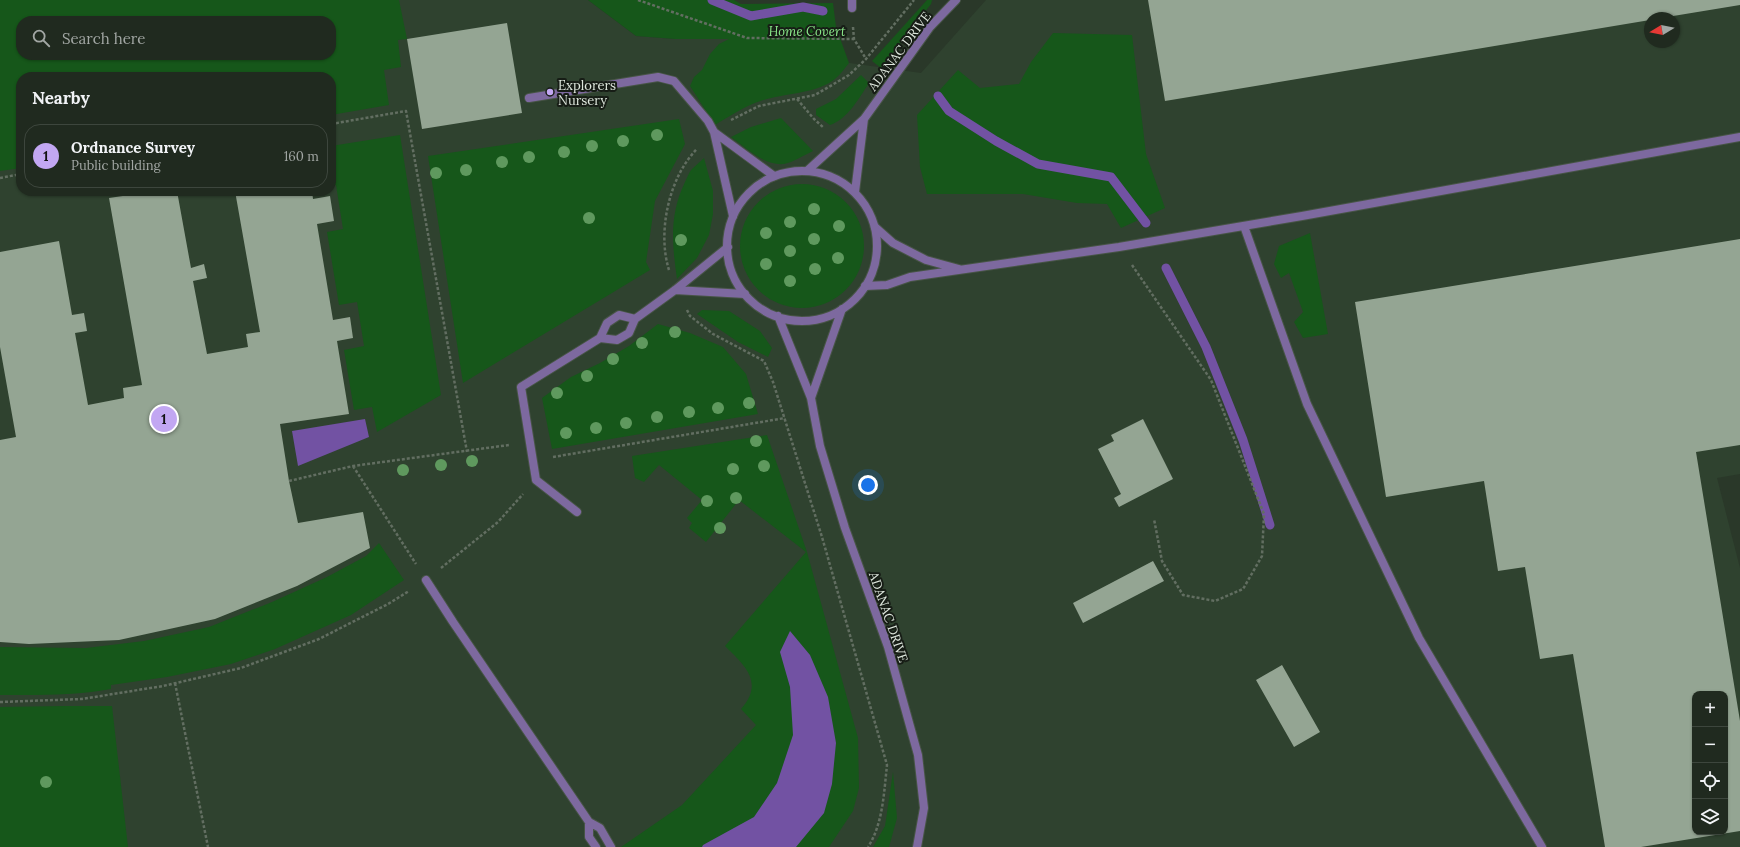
<!DOCTYPE html>
<html lang="en">
<head>
<meta charset="utf-8">
<style>
	:root { --surface:#202a1f; --page:#283228; --text:#f1f3f6; --muted:#a2a7a4; --line:#3d463d; --accent:#c2a7f2 }
	body { margin:0; font-family:Lora,serif; background:var(--page); color:var(--text) }
	.controls { position:absolute; right:12px; bottom:12px; display:grid; overflow:hidden; border-radius:8px; box-shadow:0 1px 3px #0004 }
	.controls button { width:36px; height:36px; display:grid; place-items:center; padding:0; border:0; border-bottom:1px solid var(--line); background:var(--surface); color:var(--text); font:20px sans-serif }
	.compass { position:absolute; left:1644px; top:12px; width:36px; height:36px; border-radius:50%; background:var(--surface); box-shadow:0 1px 3px #0004; rotate:260deg }
	.you { position:absolute; left:868px; top:485px; width:14px; height:14px; margin:-10px; border:3px solid #fff; border-radius:50%; background:#1a73e8; box-shadow:0 0 0 6px #1a73e833 }
	.badge { display:grid; place-items:center; width:26px; height:26px; border-radius:50%; background:var(--accent); color:#111; font-size:13px; font-weight:700 }
	.pin { position:absolute; translate:-50% -50%; border:2px solid #fff; box-shadow:0 1px 4px #0006 }
	.list { margin:0; padding:0; list-style:none }
	h2 { display:flex; justify-content:space-between; align-items:center; height:52px; margin:0; padding:0 16px; font-size:17px }
	h2 small { font-size:13px; font-weight:400; color:var(--muted) }
	.list li { display:grid; grid-template-columns:26px 1fr auto; gap:12px; align-items:center; box-sizing:border-box; height:64px; margin:0 8px 8px; padding:0 8px; border:1px solid var(--line); border-radius:16px }
	.list b { display:block; font-size:15px; white-space:nowrap }
	.list p { margin:0; font-size:13px; white-space:nowrap; color:var(--muted) }
	.list em { font-size:13px; font-style:normal; color:var(--muted) }
	.icon { flex:none; width:22px; height:22px; fill:none; stroke:currentColor; stroke-width:2; stroke-linecap:round; stroke-linejoin:round }
	.map { position:relative; flex:none; width:1740px; height:847px; overflow:hidden }
	.search { position:absolute; background:var(--surface); box-shadow:0 1px 3px #0004; left:16px; top:16px; width:320px; height:44px; display:flex; align-items:center; gap:10px; box-sizing:border-box; padding:0 14px; border-radius:16px; color:var(--muted); font-size:15px }
	.panel { position:absolute; background:var(--surface); box-shadow:0 1px 3px #0004; left:16px; top:72px; width:320px; height:124px; border-radius:16px }
	.map>svg:first-child { display:block }
	.built { fill:#2f422f; fill-rule:evenodd }
	.green { fill:#16571a; fill-rule:evenodd }
	.water { fill:#7252a3 }
	.lines { fill:none; stroke-linecap:round; stroke-linejoin:round }
	.stream { stroke:#7252a3; stroke-width:9 }
	.building { fill:#94a593; fill-rule:evenodd }
	.service-casing { stroke:#475446; stroke-width:10 }
	.minor-casing { stroke:#475446; stroke-width:10 }
	.path { stroke:#626e61; stroke-width:2.5; stroke-dasharray:3 2; stroke-linecap:butt }
	.service { stroke:#7d699f; stroke-width:8 }
	.minor { stroke:#7d699f; stroke-width:8 }
	.tree { fill:#5f995e }
	.poi-dot { fill:#c2a7f2; stroke:#171d16; stroke-width:1.5 }
	.labels { text-anchor:middle; stroke-width:4; stroke-linejoin:round; paint-order:stroke }
	.park-label { font-size:13px; font-style:italic; fill:#8ae88a; stroke:#171d16 }
	.street-label { font-size:13px; fill:#dfe8de; stroke:#171d16 }
	.poi-label { font-size:13px; fill:#dfe8de; stroke:#171d16; text-anchor:start }
</style>
</head>
<body>
<div class="map">
<svg width="1740" height="847" viewBox="0 0 1740 847">
	<rect width="100%" height="100%" fill="#2a3829"/>
	<path class="built" d="M0,0H588L636,36L675,39H730L771,52L921,73L986,0H1740V474L1717,478L1740,568V847H0ZM1650,18H1674V42H1650ZM21,21H331V55H21ZM21,77H331V191H21ZM1695,694H1725V832H1695Z"/>
	<path class="green" d="M0,0H399L407,39L398,40L401,67L384,70L389,105L331,115V77H21V168L0,171ZM21,21H331V55H21Z
		M588,0H734L741,4L833,3L836,27L849,63C845,68 840,75 835,79C817,93 789,93 767,99C748,104 732,115 715,125L690,86L694,77L702,70L710,54L719,44L729,39H675L636,36Z
		M927,0H932L931,4L881,68L872,61Z
		M1053,33L1132,35L1146,154L1165,208L1121,228L1107,204L1077,203L1023,194H927L920,167L917,115L958,70L980,88L1019,84L1031,62Z
		M861,75L869,83C859,98 848,119 830,125L816,115V109L836,99Z
		M781,118L813,151C804,155 794,162 784,164C764,166 745,147 731,137L751,127Z
		M679,119L685,144L655,201L646,262L650,270L463,383L428,156Z
		M400,135L441,395L377,432L372,407L354,410L344,350L364,346L357,302L339,305L327,232L343,229L336,185L331,186V146Z
		M704,158L713,191V214L709,235L697,258L677,279C672,244 669,215 685,182C687,178 689,172 692,169C696,165 700,162 704,158Z
		M740 246a62 62 0 1 1 124 0a62 62 0 1 1-124 0Z
		M1310,233L1328,334L1303,338L1294,322L1303,312L1289,273L1281,278L1274,264L1279,246Z
		M702,310L729,311L760,331L772,348L768,357L738,342L697,314Z
		M658,324L690,333L723,347L746,374L758,414L552,449L542,398L571,377L600,363L629,346Z
		M767,435L807,552L858,738L859,788L853,811L829,847H621L682,805L756,725L741,709C765,682 744,665 725,646L806,552L739,500L706,542L689,528L692,523L687,518L702,500L659,465L644,482L635,478L632,456Z
		M379,543L404,580L351,615L275,649L231,664L167,677L111,685V689C74,696 37,695 0,695V647L86,648L144,641L209,627L272,602L327,577L366,556Z
		M65,706H112L128,847H0V707Z
		M893,772L897,818L889,847H873L885,826Z"/>
	<path class="water" d="M365,419L369,437L298,466L292,431Z
		M790,631L810,655L828,697L836,743L832,784L824,813L796,847H702L703,845L754,817L777,783L793,735L790,687L780,652Z"/>
	<g class="lines">
		<path class="stream" d="M712,0L751,16L803,7L823,11
			M938,96L949,111L996,141L1038,164L1111,177L1146,223
			M1166,268L1206,347L1243,440L1270,525"/>
	</g>
	<path class="building" d="M1148,0H1740V5L1661,18H1650V20L1165,101Z
		M507,23L522,113L422,129L407,39Z
		M157,191H177L191,268L204,264L207,278L193,281L207,354L248,347L246,334L260,332L235,191H312L313,199L330,196L334,221L317,224L333,320L350,317L353,338L337,341L349,414L280,424L289,481L298,523L363,512L370,548L297,586L215,619L119,640L29,644L0,642V440L16,437L0,347V252L59,241L72,315L84,313L87,331L75,333L88,405L124,398L123,388L142,385L109,198Z
		M1740,239V445L1696,452L1740,721V831L1641,847H1605L1573,654L1540,659L1525,567L1498,571L1484,481L1386,497L1355,302ZM1695,694H1725V832H1695Z
		M1143,419L1173,479L1119,507L1114,498L1121,494L1098,449L1114,441L1111,435Z
		M1153,561L1164,581L1083,623L1073,603Z
		M1282,665L1320,732L1294,747L1256,680Z"/>
	<g class="lines">
		<defs>
			<path id="service" d="M529,98L658,77L674,81L708,121L714,132L733,216
				M714,132L774,176
				M1244,226L1307,404L1419,638L1542,847
				M875,227L893,243L926,260L959,269
				M865,286L887,285L910,277L1119,247L1302,216L1740,137
				M675,290L745,294
				M600,338L617,340L629,333L635,319L675,290L728,247
				M577,512L536,480L521,387L600,338L607,323L619,315L635,319
				M426,580L453,622L589,822L600,828L611,847
				M589,822V837L596,847"/>
			<path id="minor" d="M852,8V0
				M807,171L864,119L930,27L956,0
				M727 246a75 75 0 1 1 150 0a75 75 0 1 1-150 0Z
				M855,192L864,119
				M778,316L811,398L820,446L845,528L888,647L918,755L924,808L917,847
				M811,398L842,309"/>
		</defs>
		<use href="#service" class="service-casing"/>
		<use href="#minor" class="minor-casing"/>
		<path class="path" d="M638,0L747,38L854,39
			M853,27L854,39L866,59
			M797,99L814,119L824,128
			M731,120L759,106L815,95L849,75L866,59L914,0
			M331,124L406,111L467,452
			M0,178L21,174
			M1132,265L1211,380L1264,514L1262,556L1243,589L1215,601L1183,595L1162,561L1154,519
			M669,270C657,232 669,177 697,149
			M687,310L690,316L713,334L764,361L773,382L822,537L887,765C884,792 883,824 868,847
			M553,457L785,418
			M353,466L416,564
			M289,481L353,466L509,445
			M441,568L498,522L523,494
			M175,683L208,847
			M0,702L82,699L163,686L241,668L319,639L388,604L409,591"/>
		<use href="#service" class="service"/>
		<use href="#minor" class="minor"/>
	</g>
	<g class="tree">
		<circle cx="657" cy="135" r="6"/>
		<circle cx="623" cy="141" r="6"/>
		<circle cx="592" cy="146" r="6"/>
		<circle cx="564" cy="152" r="6"/>
		<circle cx="529" cy="157" r="6"/>
		<circle cx="502" cy="162" r="6"/>
		<circle cx="466" cy="170" r="6"/>
		<circle cx="436" cy="173" r="6"/>
		<circle cx="814" cy="209" r="6"/>
		<circle cx="589" cy="218" r="6"/>
		<circle cx="790" cy="222" r="6"/>
		<circle cx="839" cy="226" r="6"/>
		<circle cx="766" cy="233" r="6"/>
		<circle cx="814" cy="239" r="6"/>
		<circle cx="681" cy="240" r="6"/>
		<circle cx="790" cy="251" r="6"/>
		<circle cx="838" cy="258" r="6"/>
		<circle cx="766" cy="264" r="6"/>
		<circle cx="815" cy="269" r="6"/>
		<circle cx="790" cy="281" r="6"/>
		<circle cx="675" cy="332" r="6"/>
		<circle cx="642" cy="343" r="6"/>
		<circle cx="613" cy="359" r="6"/>
		<circle cx="587" cy="376" r="6"/>
		<circle cx="557" cy="393" r="6"/>
		<circle cx="749" cy="403" r="6"/>
		<circle cx="718" cy="408" r="6"/>
		<circle cx="689" cy="412" r="6"/>
		<circle cx="657" cy="417" r="6"/>
		<circle cx="626" cy="423" r="6"/>
		<circle cx="596" cy="428" r="6"/>
		<circle cx="566" cy="433" r="6"/>
		<circle cx="756" cy="441" r="6"/>
		<circle cx="472" cy="461" r="6"/>
		<circle cx="441" cy="465" r="6"/>
		<circle cx="764" cy="466" r="6"/>
		<circle cx="733" cy="469" r="6"/>
		<circle cx="403" cy="470" r="6"/>
		<circle cx="736" cy="498" r="6"/>
		<circle cx="707" cy="501" r="6"/>
		<circle cx="720" cy="528" r="6"/>
		<circle cx="46" cy="782" r="6"/>
	</g>
	<circle class="poi-dot" cx="550" cy="92" r="4"/>
	<g class="labels">
		<g class="park-label">
			<text x="807" y="36">Home Covert</text>
		</g>
		<g class="street-label">
			<text transform="translate(899 51) rotate(-53)" y="5">ADANAC DRIVE</text>
			<text transform="translate(889 617) rotate(71)" y="5">ADANAC DRIVE</text>
		</g>
		<g class="poi-label">
			<text x="558" y="90">Explorers<tspan x="558" dy="15">Nursery</tspan></text>
		</g>
	</g>
</svg>
<div class="controls">
<button>+</button>
<button>−</button>
<button><svg class="icon" aria-label="locate" viewBox="0 0 24 24"><circle cx="12" cy="12" r="6"/><path d="M12 2v4M12 18v4M2 12h4M18 12h4"/></svg></button>
<button><svg class="icon" aria-label="layers" viewBox="0 0 24 24"><path d="M12 4l9 5-9 5-9-5zM3 14l9 5 9-5"/></svg></button>
</div>
<svg class="compass" viewBox="-18 -18 36 36"><path d="M0-13l5 13h-10z" fill="#e53935"/><path d="M0 13l5-13h-10z" fill="#a2a7a4"/></svg>
<div class="you"></div>
<div class="pin badge" style="left:164px;top:419px">1</div>
<div class="search"><svg class="icon" aria-label="search" viewBox="0 0 24 24"><circle cx="10" cy="10" r="6"/><path d="M15 15l6 6"/></svg>Search here</div>
<section class="panel">
<h2>Nearby<small></small></h2>
<ul class="list">
<li><span class="badge">1</span><div><b>Ordnance Survey</b><p>Public building</p></div><em>160 m</em></li>
</ul>
</section>
</div>
</body>
</html>
